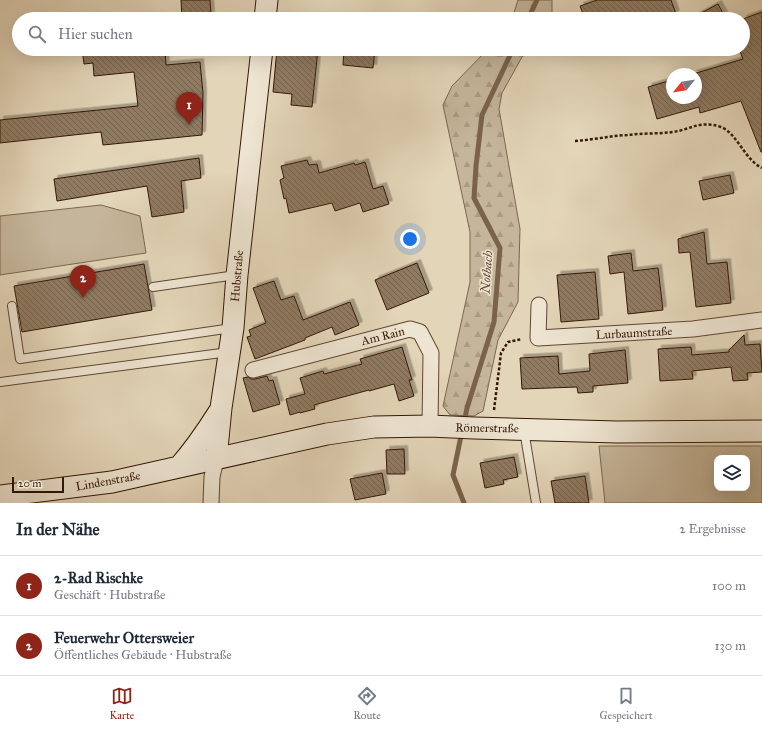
<!DOCTYPE html>
<html lang="de">
<head>
<meta charset="utf-8">
<style>
	:root { --surface:#fff; --page:#f2f2f3; --text:#1f2937; --muted:#747a83; --line:#e0e1e3; --accent:#8f2418 }
	body { margin:0; font-family:"IM FELL Great Primer",serif; background:var(--page); color:var(--text) }
	.controls { position:absolute; right:12px; bottom:12px; display:grid; overflow:hidden; border-radius:8px; box-shadow:0 4px 16px #0002 }
	.controls button { width:36px; height:36px; display:grid; place-items:center; padding:0; border:0; border-bottom:1px solid var(--line); background:var(--surface); color:var(--text); font:20px sans-serif }
	.compass { position:absolute; left:666px; top:68px; width:36px; height:36px; border-radius:50%; background:var(--surface); box-shadow:0 4px 16px #0002; rotate:240deg }
	.scale { position:absolute; left:12px; bottom:10px; width:52px; box-sizing:border-box; padding-left:4px; border:2px solid #351705; border-top:0; font-size:11px; line-height:14px; white-space:nowrap; color:#351705; -webkit-text-stroke:3px #ede4d1; paint-order:stroke }
	.you { position:absolute; left:410px; top:239px; width:14px; height:14px; margin:-10px; border:3px solid #fff; border-radius:50%; background:#1a73e8; box-shadow:0 0 0 6px #1a73e833 }
	.badge { display:grid; place-items:center; width:26px; height:26px; border-radius:50%; background:var(--accent); color:#fff; font-size:13px; font-weight:700 }
	.pin { position:absolute; translate:-50% -33px; filter:drop-shadow(0 1px 2px #0008) }
	.pin::after { content:''; position:absolute; top:21px; width:14px; height:12px; background:inherit; clip-path:polygon(0 0,100% 0,50% 100%) }
	.list { margin:0; padding:0; list-style:none }
	h2 { display:flex; justify-content:space-between; align-items:center; height:52px; margin:0; padding:0 16px; font-size:17px }
	h2 small { font-size:13px; font-weight:400; color:var(--muted) }
	.list li { display:grid; grid-template-columns:26px 1fr auto; gap:12px; align-items:center; box-sizing:border-box; height:60px; padding:0 16px; border-top:1px solid var(--line) }
	.list b { display:block; font-size:15px; white-space:nowrap }
	.list p { margin:0; font-size:13px; white-space:nowrap; color:var(--muted) }
	.list em { font-size:13px; font-style:normal; color:var(--muted) }
	.icon { flex:none; width:22px; height:22px; fill:none; stroke:currentColor; stroke-width:2; stroke-linecap:round; stroke-linejoin:round }
	.map { position:relative; flex:none; width:762px; height:503px; overflow:hidden }
	.search { position:absolute; background:var(--surface); box-shadow:0 4px 16px #0002; left:12px; right:12px; top:12px; height:44px; display:flex; align-items:center; gap:10px; box-sizing:border-box; padding:0 14px; border-radius:22px; color:var(--muted); font-size:15px }
	.sheet { height:172px; background:var(--surface) }
	nav { display:flex; justify-content:space-around; align-items:center; box-sizing:border-box; height:56px; border-top:1px solid var(--line); background:var(--surface); font-size:11px; color:var(--muted) }
	nav a { display:grid; justify-items:center; gap:2px }
	nav .on { color:var(--accent) }
	.map>svg:first-child { display:block }
	.green { fill:#c5b59a; stroke:#7d6650; fill-rule:evenodd }
	.forest { fill:url(#forest-firs); stroke:#7d6650 }
	.lines { fill:none; stroke-linecap:round; stroke-linejoin:round }
	.stream { stroke:#7a624c; stroke-width:5 }
	.building { fill:url(#building-back-hatch); stroke:#351705; filter:url(#shadow) }
	.lane-casing { stroke:#604632; stroke-width:10 }
	.street-casing { stroke:#604632; stroke-width:17 }
	.secondary-casing { stroke:#351705; stroke-width:23 }
	.path { stroke:#351705; stroke-width:2.5; stroke-dasharray:3 2; stroke-linecap:butt }
	.lane { stroke:#ede4d1; stroke-width:8 }
	.street { stroke:#ede4d1; stroke-width:15 }
	.secondary { stroke:#ede4d1; stroke-width:21 }
	.labels { text-anchor:middle; stroke-width:3; stroke-linejoin:round; paint-order:stroke }
	.street-label { font-size:12px; fill:#351705; stroke:#ede4d1 }
	.water-label { font-size:13px; font-style:italic; fill:#634934; stroke:#ede4d1 }
</style>
</head>
<body>
<div class="map">
<svg width="762" height="503" viewBox="0 0 762 503">
	<defs>
		<pattern id="forest-firs" width="22" height="20" patternUnits="userSpaceOnUse"><rect width="22" height="20" fill="#c5b59a"/><path d="M5 1l3.5 6h-7zM16 11l3.5 6h-7z" fill="#aa9b83"/></pattern>
		<pattern id="building-back-hatch" width="6" height="6" patternUnits="userSpaceOnUse"><rect width="6" height="6" fill="#8f7a62"/><path d="M-1 5l2 2M0 0l6 6M5-1l2 2" fill="none" stroke="#76634f"/></pattern>
		<filter id="shadow"><feDropShadow dx="3.5" dy="-3.5" stdDeviation="0" flood-color="#0004"/></filter>
	</defs>
	<rect width="100%" height="100%" fill="#e3d5b8"/>
	<filter id="stains"><feTurbulence type="fractalNoise" baseFrequency=".005" numOctaves="4"/><feColorMatrix values="0 0 0 0 .2 0 0 0 0 .09 0 0 0 0 .02 0 0 0 .5 -.17"/></filter>
	<radialGradient id="worn" r=".72"><stop offset=".6" stop-color="#630" stop-opacity="0"/><stop offset="1" stop-color="#630" stop-opacity=".3"/></radialGradient>
	<path class="green" d="M101,205L140,216L146,253L0,275V216Z
		M599,446H762V503H605ZM717,458H747V488H717Z"/>
	<path class="forest" d="M518,0H552V19H512Z
		M488,49H532L522,57L502,93L499,109L520,229L518,302L498,340L483,411L474,416L450,415L443,406L470,282V232L443,105L452,86Z"/>
	<g class="lines">
		<path class="stream" d="M528,19L537,0
			M464,423L467,408L494,322L500,248L474,198L476,166L482,115L513,49
			M462,431L453,475L464,503"/>
	</g>
	<path class="building" d="M181,0H210L211,15L182,18Z
		M597,0H671L676,14L662,19H585L580,6Z
		M718,4L726,19H690Z
		M762,12V152H761L741,101L700,113L699,107L657,119L648,87L672,80V98H696V74H693L743,59L739,49H743V19Z
		M82,49H165L166,65L200,62L203,93L202,135L103,145L101,132L0,143V120L138,106L134,72L94,76L93,63L84,64Z
		M277,49H318L312,107L291,105L292,94L273,92Z
		M344,49H375L373,68L343,65Z
		M199,158L201,178L181,181L184,212L152,217L147,186L57,201L54,179Z
		M307,160L309,165L317,164L319,173L354,163L355,165L365,162L373,189L383,186L389,204L363,212L360,203L335,211L332,203L289,213L286,198L284,199L280,180L284,178L281,166Z
		M730,175L734,193L703,200L699,181Z
		M704,232L707,264L727,262L731,303L696,307L690,252L679,253L678,239Z
		M631,253L633,271L658,268L663,310L628,314L624,272L610,274L608,256Z
		M417,263L429,293L387,310L375,280Z
		M144,264L152,310L22,332L14,286Z
		M595,272L599,319L561,322L557,275Z
		M274,281L281,300L294,296L303,320L350,302L359,325L335,335L332,327L305,338V340L255,359L247,337L251,336L249,330L266,323L253,288Z
		M744,335L745,345L760,344L762,372L747,373L748,380L733,381L731,367L692,371L693,379L660,381L658,349L691,347L692,355L729,352V350Z
		M402,347L412,380H409L414,396L399,401L394,384L369,391V390L314,405L315,409L300,413V412L290,415L286,399L305,394L300,378L323,371L324,374L362,364L360,359Z
		M625,350L628,383L593,386V392L578,393L577,387L522,389L520,358L558,356L559,374L590,371L589,354Z
		M267,376L269,381L273,380L280,404L253,412L243,378L248,377L251,379H255Z
		M404,449L405,474H387L386,450Z
		M514,457L518,477L503,480L504,484L485,488L480,463Z
		M382,473L386,494L355,500L350,479Z
		M585,476L589,503H555L551,481Z"/>
	<g class="lines">
		<defs>
			<path id="lane" d="M153,287L236,275
				M12,306L20,359L232,328
				M0,382L229,352
				M524,430L536,503"/>
			<path id="street" d="M539,305L538,338L693,329L762,320
				M253,370L410,329L420,332L431,353L430,426
				M211,503L212,477L216,459"/>
			<path id="secondary" d="M265,19L267,0
				M216,459L221,408L233,328L237,275L262,49
				M179,467C194,450 207,431 219,412
				M0,496L112,482L327,434L374,427L430,426L474,428L617,432L762,431"/>
		</defs>
		<use href="#lane" class="lane-casing"/>
		<use href="#street" class="street-casing"/>
		<use href="#secondary" class="secondary-casing"/>
		<path class="path" d="M575,141C592,140 609,136 627,135C642,133 658,134 673,132C692,129 700,120 721,127C737,133 744,159 762,168
			M494,410L501,353L508,342L522,339"/>
		<use href="#lane" class="lane"/>
		<use href="#street" class="street"/>
		<use href="#secondary" class="secondary"/>
	</g>
	<g class="labels">
		<g class="street-label">
			<text transform="translate(237 276) rotate(-85)" y="4">Hubstraße</text>
			<text transform="translate(634 333) rotate(-3)" y="4">Lurbaumstraße</text>
			<text transform="translate(383 336) rotate(-14)" y="4">Am Rain</text>
			<text transform="translate(487 428) rotate(1)" y="4">Römerstraße</text>
			<text transform="translate(108 481) rotate(-10)" y="4">Lindenstraße</text>
		</g>
		<g class="water-label">
			<text transform="translate(486 272) rotate(-86)" y="5">Notbach</text>
		</g>
	</g>
	<rect width="100%" height="100%" filter="url(#stains)"/>
	<rect width="100%" height="100%" fill="url(#worn)"/>
</svg>
<div class="controls">
<button><svg class="icon" aria-label="layers" viewBox="0 0 24 24"><path d="M12 4l9 5-9 5-9-5zM3 14l9 5 9-5"/></svg></button>
</div>
<svg class="compass" viewBox="-18 -18 36 36"><path d="M0-13l5 13h-10z" fill="#e53935"/><path d="M0 13l5-13h-10z" fill="#747a83"/></svg>
<div class="scale">20 m</div>
<div class="you"></div>
<div class="pin badge" style="left:189px;top:125px">1</div>
<div class="pin badge" style="left:83px;top:298px">2</div>
<div class="search"><svg class="icon" aria-label="search" viewBox="0 0 24 24"><circle cx="10" cy="10" r="6"/><path d="M15 15l6 6"/></svg>Hier suchen</div>
</div>
<section class="sheet">
<h2>In der Nähe<small>2 Ergebnisse</small></h2>
<ul class="list">
<li><span class="badge">1</span><div><b>2-Rad Rischke</b><p>Geschäft · Hubstraße</p></div><em>100 m</em></li>
<li><span class="badge">2</span><div><b>Feuerwehr Ottersweier</b><p>Öffentliches Gebäude · Hubstraße</p></div><em>130 m</em></li>
</ul>
</section>
<nav>
<a class="on"><svg class="icon" aria-label="map" viewBox="0 0 24 24"><path d="M3 6l6-2 6 2 6-2v14l-6 2-6-2-6 2zM9 4v14M15 6v14"/></svg>Karte</a>
<a><svg class="icon" aria-label="directions" viewBox="0 0 24 24"><path d="M12 3l9 9-9 9-9-9zM9 14v-3h6M13 9l2 2-2 2"/></svg>Route</a>
<a><svg class="icon" aria-label="saved" viewBox="0 0 24 24"><path d="M7 4h10v16l-5-4-5 4z"/></svg>Gespeichert</a>
</nav>
</body>
</html>
